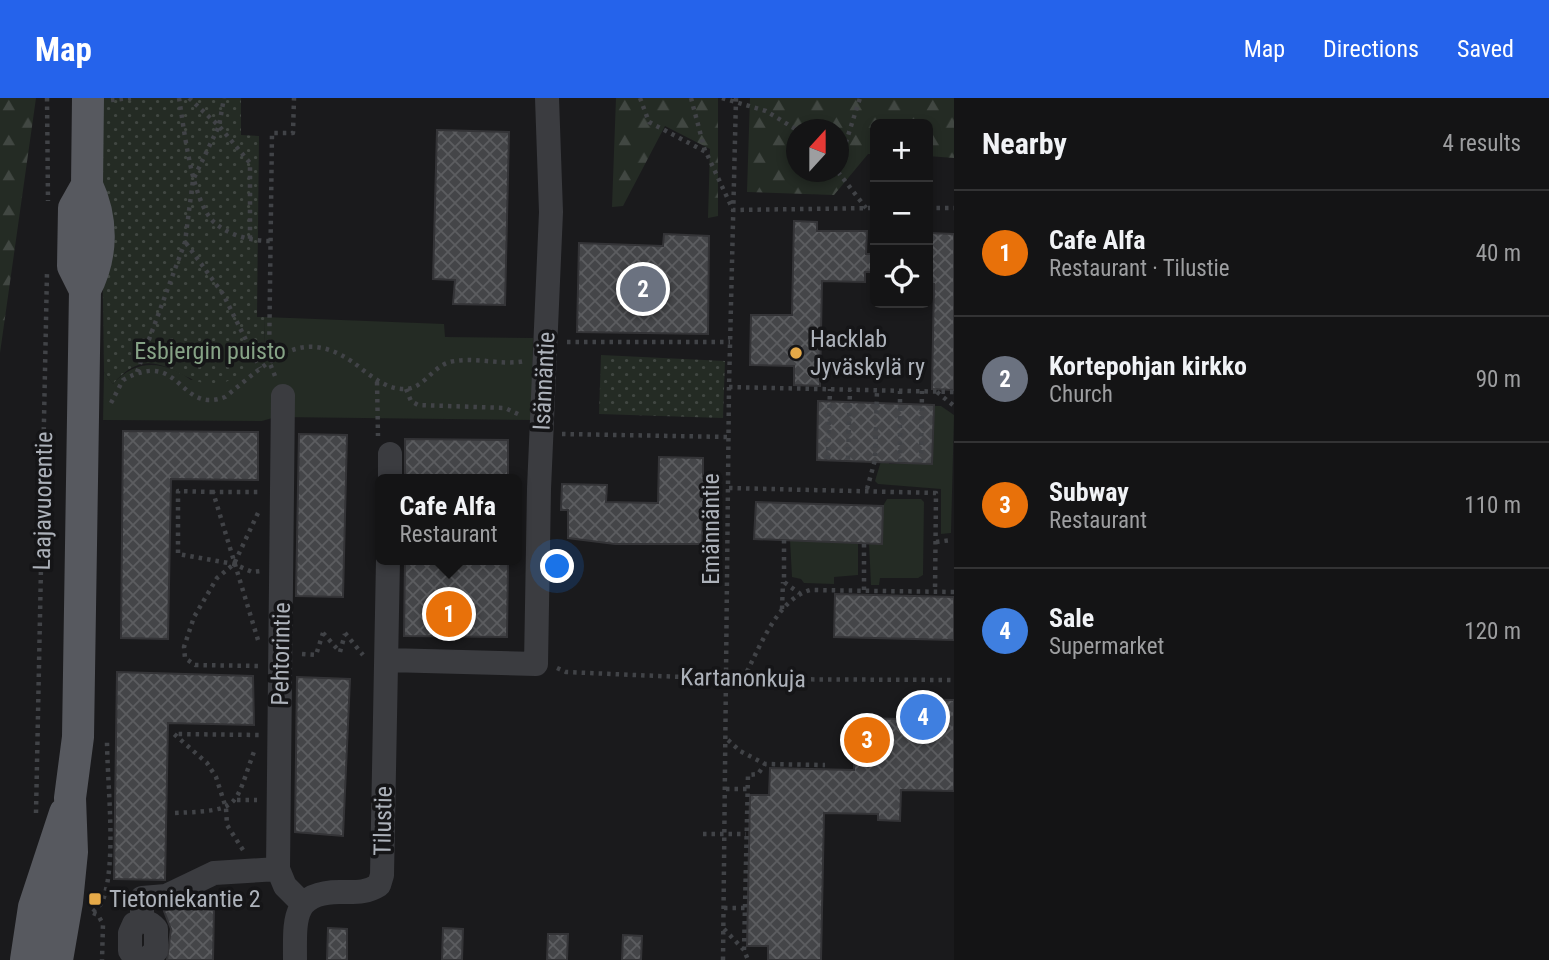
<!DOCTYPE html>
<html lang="en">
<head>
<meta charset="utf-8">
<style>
	:root { --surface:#141415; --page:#1d1d1e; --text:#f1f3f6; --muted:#9d9ea0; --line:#333334; --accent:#2563eb }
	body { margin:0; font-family:"Roboto Condensed",sans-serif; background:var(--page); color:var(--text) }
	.controls { position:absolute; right:21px; top:21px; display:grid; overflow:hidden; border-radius:10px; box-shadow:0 4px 10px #0003 }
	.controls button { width:63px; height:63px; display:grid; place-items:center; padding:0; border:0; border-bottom:2px solid var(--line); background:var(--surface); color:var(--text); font:35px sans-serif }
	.compass { position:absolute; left:786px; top:21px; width:63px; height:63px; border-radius:50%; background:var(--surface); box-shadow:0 4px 10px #0003; rotate:21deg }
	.you { position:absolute; left:558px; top:469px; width:24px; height:24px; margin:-18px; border:5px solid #fff; border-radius:50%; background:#1a73e8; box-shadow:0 0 0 10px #1a73e833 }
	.badge { display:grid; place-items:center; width:46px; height:46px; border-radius:50%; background:var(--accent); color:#fff; font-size:23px; font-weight:700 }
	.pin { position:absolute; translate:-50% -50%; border:4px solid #fff; box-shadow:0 2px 7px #0006 }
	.popup { position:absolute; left:375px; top:376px; width:147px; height:91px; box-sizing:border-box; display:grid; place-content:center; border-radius:10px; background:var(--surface); filter:drop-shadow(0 2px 5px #0005); font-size:23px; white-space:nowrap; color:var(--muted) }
	.popup b { font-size:26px; color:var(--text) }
	.popup::after { content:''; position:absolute; left:50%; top:100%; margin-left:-14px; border:14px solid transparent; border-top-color:var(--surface) }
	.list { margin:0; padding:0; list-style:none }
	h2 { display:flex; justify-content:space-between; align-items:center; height:91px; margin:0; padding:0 28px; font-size:30px }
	h2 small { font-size:23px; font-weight:400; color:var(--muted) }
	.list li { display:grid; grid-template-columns:46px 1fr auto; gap:21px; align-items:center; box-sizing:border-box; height:126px; padding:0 28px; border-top:2px solid var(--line) }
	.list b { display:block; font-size:26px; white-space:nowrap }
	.list p { margin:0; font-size:23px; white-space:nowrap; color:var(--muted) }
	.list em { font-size:23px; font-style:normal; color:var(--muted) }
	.icon { flex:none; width:38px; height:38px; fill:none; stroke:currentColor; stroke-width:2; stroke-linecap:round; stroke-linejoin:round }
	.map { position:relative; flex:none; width:954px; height:862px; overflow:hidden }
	header { display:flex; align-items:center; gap:42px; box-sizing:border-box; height:98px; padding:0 35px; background:var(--accent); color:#fff }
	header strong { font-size:33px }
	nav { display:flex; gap:38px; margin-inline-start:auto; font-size:24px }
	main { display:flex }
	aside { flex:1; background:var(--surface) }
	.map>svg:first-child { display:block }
	.grass { fill:#242b24 }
	.forest { fill:url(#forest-firs); fill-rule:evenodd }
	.park { fill:url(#park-dots) }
	.building { fill:url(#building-cross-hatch); stroke:#343437; stroke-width:2 }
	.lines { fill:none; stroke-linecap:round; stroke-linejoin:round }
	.path { stroke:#414347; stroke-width:4.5; stroke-dasharray:3.5 5; stroke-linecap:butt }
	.minor { stroke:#3b3c40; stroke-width:24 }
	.major { stroke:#57595f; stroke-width:32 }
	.poi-dot { fill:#e5a948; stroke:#151517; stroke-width:2.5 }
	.labels { text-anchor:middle; stroke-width:7; stroke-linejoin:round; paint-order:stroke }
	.poi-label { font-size:24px; fill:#adb2ba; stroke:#151517; text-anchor:start }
	.park-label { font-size:24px; fill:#86a386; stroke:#151517 }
	.street-label { font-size:24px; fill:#adb2ba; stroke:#151517 }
</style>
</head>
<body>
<header>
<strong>Map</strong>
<nav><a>Map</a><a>Directions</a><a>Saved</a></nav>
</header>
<main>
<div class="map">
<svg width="954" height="862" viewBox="0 0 954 862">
	<defs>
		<pattern id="forest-firs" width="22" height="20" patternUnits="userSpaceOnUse" patternTransform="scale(1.75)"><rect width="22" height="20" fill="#242b24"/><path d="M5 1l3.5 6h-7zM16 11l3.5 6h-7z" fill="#414742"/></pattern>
		<pattern id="park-dots" width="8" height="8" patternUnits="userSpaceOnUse" patternTransform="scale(1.75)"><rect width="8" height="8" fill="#242b24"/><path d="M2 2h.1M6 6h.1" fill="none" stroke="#414742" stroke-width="1.8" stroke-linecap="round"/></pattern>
		<pattern id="building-cross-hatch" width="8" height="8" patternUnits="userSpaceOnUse" patternTransform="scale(1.75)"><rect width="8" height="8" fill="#444548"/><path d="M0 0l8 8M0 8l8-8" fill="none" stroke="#5c5d60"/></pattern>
	</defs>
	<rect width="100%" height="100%" fill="#1a1a1c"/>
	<path class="grass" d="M265,219L444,226L445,239L533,240L532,322L276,319L262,323L103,322L104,274L113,286C136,260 165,263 191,282L264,250Z
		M890,306L889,366L932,365L934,308H941L954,317L951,435L941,436V391L878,386L875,383L881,363Z
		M887,401H921L924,404L923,477L918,480H880L879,487H871L869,445H882L883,408Z
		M790,442L858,445V477L834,479V486L804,485L801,481L792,479Z"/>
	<path class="forest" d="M0,0H36L0,255Z
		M616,0H718V118L708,120L710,51L665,28L623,108L612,109Z
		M750,0H954V60L928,58V26H875V56H868L834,97L747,94ZM796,32H838V74H796Z"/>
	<path class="park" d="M100,0H241V37L259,38L257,219H265L264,250C252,262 240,280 223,285C183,296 157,235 113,286L104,274Z
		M601,257L725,263L723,320L599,316Z"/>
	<path class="building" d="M437,32L509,34L505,207L453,206L455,182L433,181Z
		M794,123L817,124V133H867L866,156H875V174H865V184L822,183L820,288L794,287V268L750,267L751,217H792Z
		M928,135L954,136V292L932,291L934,186H928Z
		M664,136L709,138L708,236L577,234L579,145L663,148Z
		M818,303L934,307L932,366L817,362Z
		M123,333L258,334V382L171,381L168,541L121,540Z
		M299,336L347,337L343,499L296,498Z
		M405,341L508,342V381H405Z
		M659,359L703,360V378H710L709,404H703L702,446H615L568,440V412H561L562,386L607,387L606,404L658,405Z
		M756,404L883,408L882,446L754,441Z
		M405,462H508L507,539L404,538Z
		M835,496L954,499V542L834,539Z
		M117,574L253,578L254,627L168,625L165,782L114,781Z
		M297,579L350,581L343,738L295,734Z
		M903,601L954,602V693L901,692L900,723L878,722V716L824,715L821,862H768V848H747L750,697H769L770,670L854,672L855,620L903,621Z
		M179,808L214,809L213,862H167L171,831L164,813Z
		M328,830L347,831V862H327Z
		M443,830L463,831L462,862H442Z
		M548,836H568L567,862H547Z
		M623,837L642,838L641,862H622Z"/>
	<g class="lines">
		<path class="path" d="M47,0L48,103
			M179,0C184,30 192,106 215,125C230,138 252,143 271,143
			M189,0L219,28L250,65V143
			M640,0L649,24L706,54L733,112L875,110
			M691,0L705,53
			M722,0L766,13L797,32
			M111,2L131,0
			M838,69L860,0
			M838,74L866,110
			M928,110H954
			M186,145L223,196L260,270
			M567,244H730
			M137,274L185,144L193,82L219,28L224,0
			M275,278L269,263L272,35H293L294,0
			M377,284L378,338
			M729,289L954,294
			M406,291L411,303L418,307L505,310L520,317
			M937,294L954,308
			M111,305L123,282C182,249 178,317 225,299C273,261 304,223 363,272C375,281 389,292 406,291C424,290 433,268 450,264C475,258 501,268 525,263
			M562,336L730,339
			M828,361L830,291
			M848,361L850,292
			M900,364V293
			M921,364L922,293
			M729,390L936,395L935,494
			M867,391L875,362L877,293
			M213,394L178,393V456L234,466L252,474L261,473
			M258,415L234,466L217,480L194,519L184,549L185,560L195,567L260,568
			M784,442V484L799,495
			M936,444L951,442
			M864,492V445
			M782,511L783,484
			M323,535L340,554
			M345,535L363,557
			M258,542L213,394H262
			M340,554L345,536
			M302,556L316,557L323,535
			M557,570L566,574L728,581L954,582
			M743,581C759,552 776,502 810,492L954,494
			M728,642L740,653L765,666
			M726,691H747
			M237,702H257
			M36,715L47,174
			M175,715C243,712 233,710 255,651
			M703,736H746
			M243,752L227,727L226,710L216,679L207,665L174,636L259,637
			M724,810H745
			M93,814C97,810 101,807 103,802C117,763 107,685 107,642
			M93,815L98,817L103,826L102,862
			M724,831L744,852L748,862
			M744,852L748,677L758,676L765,666L825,667
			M723,862L729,289L736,0"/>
		<path class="minor" d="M283,298L278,771L285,788L302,805
			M390,381V356
			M387,562L536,566L539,391L551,114L547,0
			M142,823V800L166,798L214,775L278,771
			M144,862L136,860L130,853V835L134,826C144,822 149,823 156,831V853L145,862
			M295,862C295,822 291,793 342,794C356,794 366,795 379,787L382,777L388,462"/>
		<path class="major" d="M85,192L73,168L74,110L87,87L88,0
			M26,862L34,809L65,715
			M57,862L67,804L72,754L70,700L78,639L85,192C103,158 103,121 87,87"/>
	</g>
	<g class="poi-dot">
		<circle cx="796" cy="255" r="7"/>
		<rect x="88" y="794" width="14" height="14" rx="3.5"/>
	</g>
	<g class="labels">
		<g class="poi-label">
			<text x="810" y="249">Hacklab<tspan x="810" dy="28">Jyväskylä ry</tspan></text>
			<text x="109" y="809">Tietoniekantie 2</text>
		</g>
		<g class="park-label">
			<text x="210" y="261">Esbjergin puisto</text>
		</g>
		<g class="street-label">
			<text transform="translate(544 283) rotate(-87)" y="8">Isännäntie</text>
			<text transform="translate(43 403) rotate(-89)" y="8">Laajavuorentie</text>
			<text transform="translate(711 431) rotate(-90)" y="8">Emännäntie</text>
			<text transform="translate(281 556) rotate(-89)" y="8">Pehtorintie</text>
			<text transform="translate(743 580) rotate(1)" y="8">Kartanonkuja</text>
			<text transform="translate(383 723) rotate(-89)" y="8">Tilustie</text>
		</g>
	</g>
</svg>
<div class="controls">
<button>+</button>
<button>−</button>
<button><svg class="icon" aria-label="locate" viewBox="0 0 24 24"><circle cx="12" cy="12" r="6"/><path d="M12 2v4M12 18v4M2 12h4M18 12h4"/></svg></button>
</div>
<svg class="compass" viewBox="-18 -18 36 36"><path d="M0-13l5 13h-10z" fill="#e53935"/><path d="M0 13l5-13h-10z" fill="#9d9ea0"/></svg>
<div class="you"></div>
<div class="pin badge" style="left:449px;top:516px;background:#e8710a">1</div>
<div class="popup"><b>Cafe Alfa</b>Restaurant</div>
<div class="pin badge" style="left:643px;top:191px;background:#6b7280">2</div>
<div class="pin badge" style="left:867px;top:642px;background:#e8710a">3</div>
<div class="pin badge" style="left:923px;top:619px;background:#3f7fe0">4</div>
</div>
<aside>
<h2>Nearby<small>4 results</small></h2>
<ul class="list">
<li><span class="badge" style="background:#e8710a">1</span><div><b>Cafe Alfa</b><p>Restaurant · Tilustie</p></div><em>40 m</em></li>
<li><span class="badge" style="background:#6b7280">2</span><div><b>Kortepohjan kirkko</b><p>Church</p></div><em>90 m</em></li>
<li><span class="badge" style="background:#e8710a">3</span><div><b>Subway</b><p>Restaurant</p></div><em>110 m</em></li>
<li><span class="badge" style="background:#3f7fe0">4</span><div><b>Sale</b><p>Supermarket</p></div><em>120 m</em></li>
</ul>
</aside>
</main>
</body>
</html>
